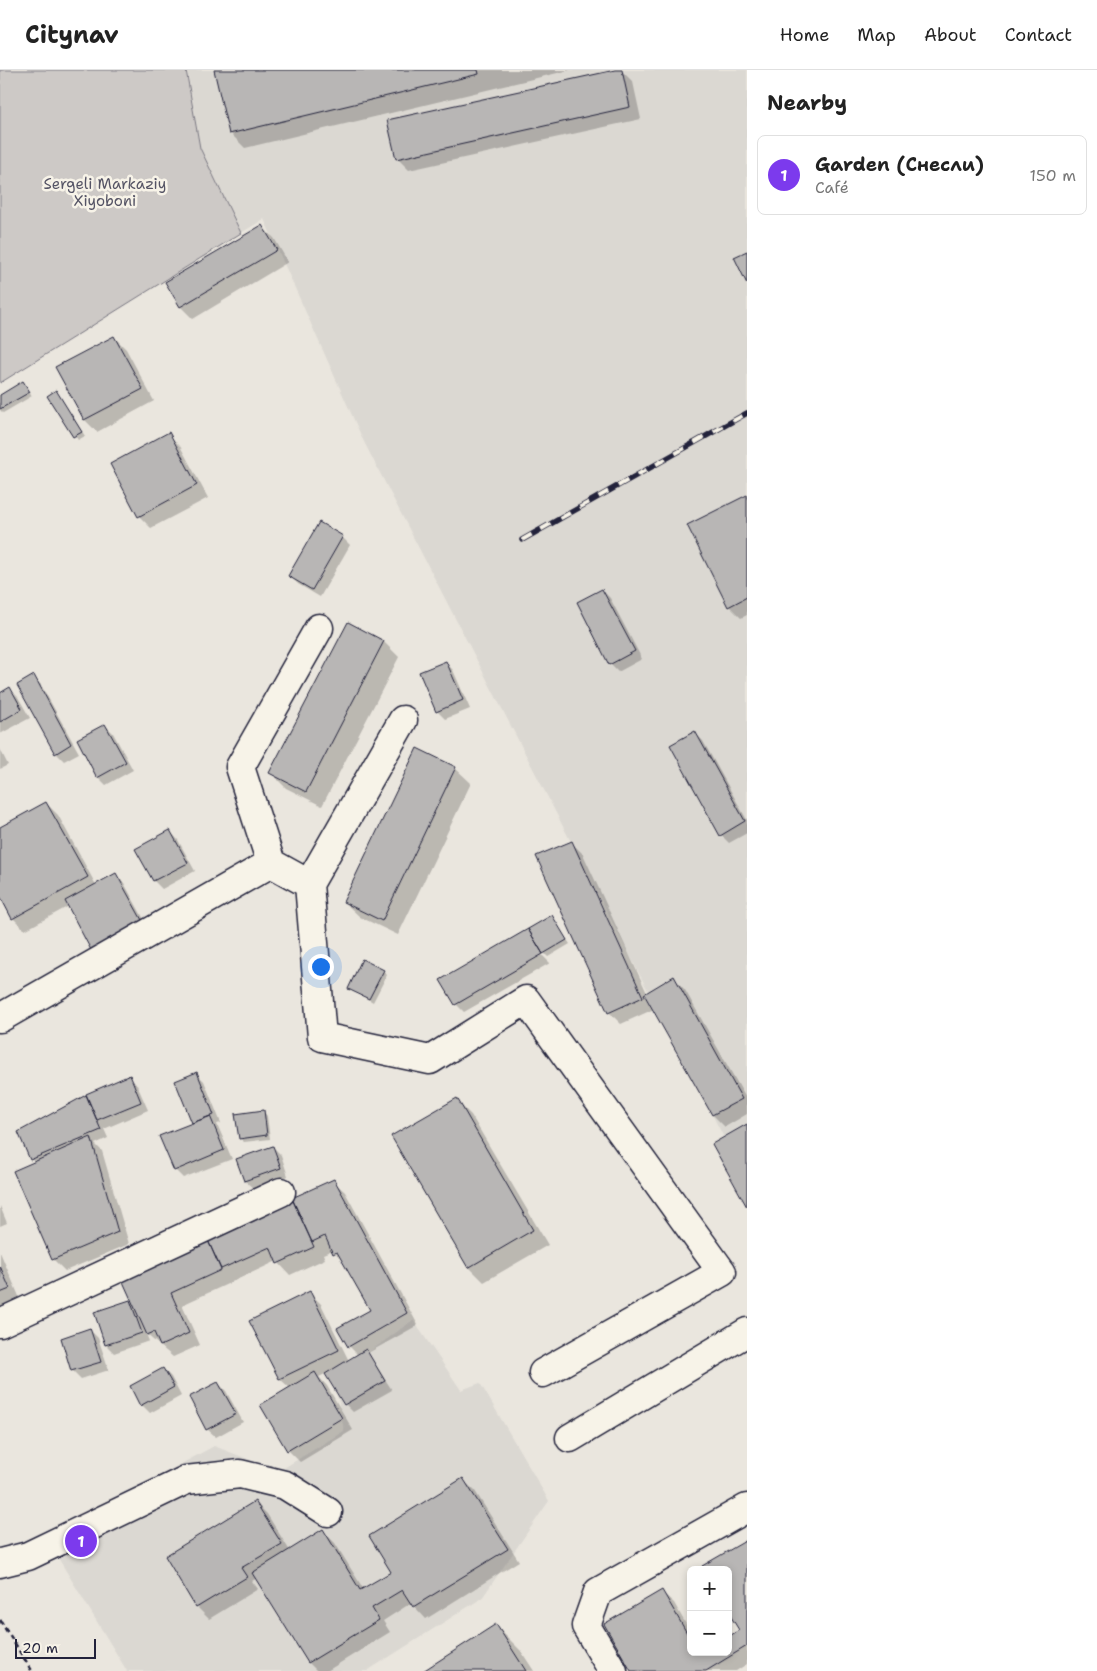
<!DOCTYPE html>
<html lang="en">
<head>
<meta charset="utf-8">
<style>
	:root { --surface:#fff; --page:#f2f2f2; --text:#222; --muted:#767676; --line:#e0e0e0; --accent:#7c3aed }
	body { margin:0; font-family:"Shantell Sans",sans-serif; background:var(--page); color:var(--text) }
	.controls { position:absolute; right:15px; bottom:15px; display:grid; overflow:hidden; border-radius:8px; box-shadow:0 2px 8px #0003 }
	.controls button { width:45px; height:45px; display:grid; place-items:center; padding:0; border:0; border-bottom:1px solid var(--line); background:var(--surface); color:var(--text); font:25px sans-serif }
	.scale { position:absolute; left:15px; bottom:12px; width:81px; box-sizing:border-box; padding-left:5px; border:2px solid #22223b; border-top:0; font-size:14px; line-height:18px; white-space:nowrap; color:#22223b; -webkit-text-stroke:4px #f7f3e8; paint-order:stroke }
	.you { position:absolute; left:320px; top:896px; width:18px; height:18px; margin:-12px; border:4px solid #fff; border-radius:50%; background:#1a73e8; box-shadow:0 0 0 8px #1a73e833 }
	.badge { display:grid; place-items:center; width:32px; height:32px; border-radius:50%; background:var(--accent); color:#fff; font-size:16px; font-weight:700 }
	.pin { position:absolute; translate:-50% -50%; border:2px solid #fff; box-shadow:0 1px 5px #0006 }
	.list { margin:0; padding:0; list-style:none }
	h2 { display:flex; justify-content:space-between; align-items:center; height:65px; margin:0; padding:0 20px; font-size:21px }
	h2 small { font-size:16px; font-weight:400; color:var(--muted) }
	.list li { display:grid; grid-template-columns:32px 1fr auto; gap:15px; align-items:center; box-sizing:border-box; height:80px; margin:0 10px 10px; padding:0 10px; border:1px solid var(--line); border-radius:8px }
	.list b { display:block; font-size:19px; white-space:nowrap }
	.list p { margin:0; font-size:16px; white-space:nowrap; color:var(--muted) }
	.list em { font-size:16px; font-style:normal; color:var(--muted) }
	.map { position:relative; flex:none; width:747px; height:1601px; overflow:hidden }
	header { display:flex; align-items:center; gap:30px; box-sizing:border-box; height:70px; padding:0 25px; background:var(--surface); border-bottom:1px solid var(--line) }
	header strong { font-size:24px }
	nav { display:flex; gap:28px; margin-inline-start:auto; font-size:18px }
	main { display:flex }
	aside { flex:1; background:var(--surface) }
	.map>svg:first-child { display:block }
	.built { fill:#dbd8d2 }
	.green { fill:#cdc9c6; stroke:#787680 }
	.shadow { fill:#0003 }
	.building { fill:#b8b6b5; stroke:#22223b }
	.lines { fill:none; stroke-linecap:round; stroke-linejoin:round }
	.minor-casing { stroke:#22223b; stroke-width:31 }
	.path { stroke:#22223b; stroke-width:3; stroke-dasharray:5 4; stroke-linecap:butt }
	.minor { stroke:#f7f3e8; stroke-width:28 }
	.rail-casing { stroke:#22223b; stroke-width:5.5 }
	.rail { stroke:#f7f3e8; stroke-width:4; stroke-dasharray:11; stroke-linecap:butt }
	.labels { text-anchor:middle; stroke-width:5; stroke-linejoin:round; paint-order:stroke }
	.park-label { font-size:15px; fill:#555465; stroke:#f7f3e8 }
</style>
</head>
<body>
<header>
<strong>Citynav</strong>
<nav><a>Home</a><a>Map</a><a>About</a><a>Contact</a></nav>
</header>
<main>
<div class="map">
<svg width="747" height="1601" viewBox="0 0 747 1601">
	<rect width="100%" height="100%" fill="#eae6de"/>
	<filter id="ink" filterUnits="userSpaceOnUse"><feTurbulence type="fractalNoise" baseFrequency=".02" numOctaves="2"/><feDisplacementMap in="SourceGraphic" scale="10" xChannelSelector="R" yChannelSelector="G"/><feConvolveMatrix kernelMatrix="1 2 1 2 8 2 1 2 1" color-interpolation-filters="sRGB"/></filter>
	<g filter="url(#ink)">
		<path class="built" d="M187,0H747V1112L364,372L264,149L241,163L200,78Z
			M413,1250L461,1320L480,1313L549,1431L482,1528L367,1601H127L46,1468L214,1376L279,1401L344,1361L334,1308Z"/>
		<path class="green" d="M0,0H186L200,78L241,163L0,313Z"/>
		<path class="shadow" d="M215,0H570L245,78L230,63Z
			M621,0L633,12L641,49L409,100L397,88Z
			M262,157L274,168L288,192L193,249L181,237L167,213Z
			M114,267L126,279L154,331L97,362L85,350L57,298Z
			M27,317L32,326L3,343L0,340V327Z
			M56,322L85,366L78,370L49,327Z
			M168,364L180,376L208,428L151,458L139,446L111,395Z
			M747,426V545L741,548L729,536Z
			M342,467L350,475L320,527L298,514L290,506Z
			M602,520L610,528L642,589L618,602L610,594Z
			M348,554L384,572L399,587L322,736L286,718L271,703Z
			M445,592L453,600L470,639L445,649L437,641Z
			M33,607L41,615L79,683L64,691L56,683Z
			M10,619L18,627L30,648L0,664V624Z
			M105,655L113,663L133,700L106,715L98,707Z
			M695,663L703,671L747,750V763L729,773L721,765Z
			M0,679L8,695L0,699Z
			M455,698L471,713L398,865L360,847L344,832Z
			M46,733L58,745L96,815L116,805L124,813L150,860L100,887L92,879L69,836L25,860L13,848L0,824V758Z
			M170,761L178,770L195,801L162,819L154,811L137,779Z
			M571,772L583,784L647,923L674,908L685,920L747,1030V1044L725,1057L713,1045L654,939L621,954L609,942Z
			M551,846L570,874L548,887L540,879L538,881L550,893L464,942L456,934L442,910Z
			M383,901L387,905L373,932L349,918Z
			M196,1003L204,1011L221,1053L217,1054L232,1089L183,1108L175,1100L194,1054L177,1012Z
			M129,1007L137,1015L148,1040L104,1059L108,1068L95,1074L102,1081L129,1174L65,1201L53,1189L34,1093L20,1063L87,1025Z
			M456,1030L471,1045L548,1175L484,1212L469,1197Z
			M264,1042L267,1046L270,1069L244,1072L240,1068Z
			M273,1077L281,1085L288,1106L254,1119L245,1111L238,1090Z
			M333,1111L345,1122L418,1255L368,1283L392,1320L353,1342L345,1334L327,1303L319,1307L327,1316L353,1360L300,1392L288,1380L290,1318L280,1309L251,1251L309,1222L321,1234L349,1291L358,1285L349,1276L372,1240L346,1195L333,1180L323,1184L325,1189L290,1205L277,1191L182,1235L200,1275L173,1287L146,1264L149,1271L114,1283L106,1275L95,1243L130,1231L134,1235L121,1206L278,1139Z
			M0,1136L7,1153L0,1156Z
			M0,1182L21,1231L0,1240Z
			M90,1260L98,1268L109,1300L81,1309L73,1301L62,1268Z
			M163,1299L171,1307L181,1326L150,1343L142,1335Z
			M218,1313L226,1321L243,1352L216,1367L207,1359Z
			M463,1410L475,1421L519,1491L426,1549L411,1533L383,1551L390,1562L327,1601H317L309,1593L257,1508L252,1511L258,1519L209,1549L197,1537L255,1432L267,1444L290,1481L323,1461L335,1473L364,1520L392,1502Z
			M747,1472V1594L736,1601H633L662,1522L674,1533L691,1563V1582H728L741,1561Z
			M496,1556L521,1581L534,1601H425Z"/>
		<path class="building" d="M214,0H478L479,4L229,64Z
			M615,0H622L630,37L396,89L387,50Z
			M262,155L277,180L180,237L165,212Z
			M747,181V214L734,187Z
			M114,266L143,319L84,350L55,297Z
			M23,311L30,322L0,339V325Z
			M56,320L82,362L73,367L47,326Z
			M169,362L197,415L138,447L110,394Z
			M747,425V527L728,537L687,455Z
			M319,452L343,466L312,520L288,506Z
			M602,519L635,581L609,595L577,532Z
			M348,552L384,571L306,722L269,703Z
			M446,591L463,630L436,642L419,602Z
			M34,605L71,674L55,684L17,615Z
			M10,617L22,639L0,652V623Z
			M105,654L126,692L97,708L77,669Z
			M695,661L745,751L720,766L670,675Z
			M417,678L456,697L382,851L343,832Z
			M46,732L88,807L12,849L0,826V757Z
			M170,760L188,793L153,811L135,779Z
			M572,771L643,927L608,943L536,786Z
			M116,803L143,852L91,880L65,831Z
			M552,845L567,870L543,884L528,859Z
			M528,859L543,884L455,935L440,910Z
			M362,889L384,900L369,929L348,919Z
			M674,906L742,1029L712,1045L644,924Z
			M197,1002L214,1045L192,1053L175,1011Z
			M130,1005L141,1032L97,1050L86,1024Z
			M86,1025L101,1060L30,1090L18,1062Z
			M457,1028L533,1160L468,1198L391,1066Z
			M264,1040L267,1065L239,1069L235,1044Z
			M210,1046L224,1080L174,1101L159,1066Z
			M747,1054V1137L712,1074Z
			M91,1067L118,1162L52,1190L13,1101Z
			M273,1076L281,1098L244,1111L236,1089Z
			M334,1109L407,1243L348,1277L337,1258L370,1240L337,1182L333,1184L325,1166L312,1172L292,1128Z
			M293,1131L314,1177L277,1194L270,1177L221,1199L206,1166Z
			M206,1166L221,1200L171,1223L189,1263L160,1276L154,1262L147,1265L120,1205Z
			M0,1196L10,1219L0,1223Z
			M310,1221L339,1280L279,1309L249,1251Z
			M130,1230L142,1263L105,1275L94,1242Z
			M90,1258L101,1292L71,1301L61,1268Z
			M366,1279L385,1311L344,1335L325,1304Z
			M163,1298L174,1317L140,1336L130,1316Z
			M315,1302L342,1348L287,1381L260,1335Z
			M218,1312L236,1344L206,1360L189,1327Z
			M463,1408L508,1479L413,1537L402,1520L372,1538L379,1550L308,1593L252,1503L323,1459L360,1520L391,1502L369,1466Z
			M255,1431L282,1474L241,1498L247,1507L196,1538L165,1486Z
			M747,1470V1576L706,1601H631L604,1554L662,1520L691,1570V1582H728V1567L739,1560L728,1542V1500H704L702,1496Z
			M496,1554L526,1601H423Z"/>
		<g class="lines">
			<defs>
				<path id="minor" d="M319,558L240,697L271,793L309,814L403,650
					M309,814L322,967L430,990L526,930L722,1202L543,1303
					M0,948L271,793
					M0,1253L281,1122
					M570,1368L747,1262
					M0,1493L28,1486L186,1410L240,1404L285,1415L328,1442
					M613,1601L586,1556L598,1522L747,1438"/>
			</defs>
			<use href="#minor" class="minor-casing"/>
			<path class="path" d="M0,1550L32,1601"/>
			<use href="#minor" class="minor"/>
			<defs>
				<path id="rail" d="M522,470L747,343"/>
			</defs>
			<use href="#rail" class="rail-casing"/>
			<use href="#rail" class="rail"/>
		</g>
	</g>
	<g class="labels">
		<g class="park-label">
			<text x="105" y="119">Sergeli Markaziy<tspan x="105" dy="17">Xiyoboni</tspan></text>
		</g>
	</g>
</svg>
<div class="controls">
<button>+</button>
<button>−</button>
</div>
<div class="scale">20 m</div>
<div class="you"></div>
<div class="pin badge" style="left:81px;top:1471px">1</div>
</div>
<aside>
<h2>Nearby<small></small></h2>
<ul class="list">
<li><span class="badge">1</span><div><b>Garden (Снесли)</b><p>Café</p></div><em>150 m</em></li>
</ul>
</aside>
</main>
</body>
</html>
